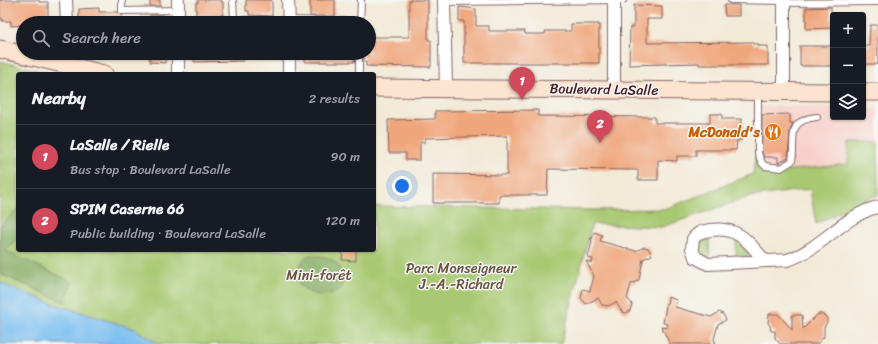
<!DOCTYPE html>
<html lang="en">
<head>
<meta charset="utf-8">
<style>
	:root { --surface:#171b24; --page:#20242c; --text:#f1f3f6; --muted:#9ea1a6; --line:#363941; --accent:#d1495b }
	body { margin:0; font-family:Sriracha,sans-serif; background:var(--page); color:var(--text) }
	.controls { position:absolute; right:12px; top:12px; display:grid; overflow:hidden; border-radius:4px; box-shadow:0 1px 3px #0004 }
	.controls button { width:36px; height:36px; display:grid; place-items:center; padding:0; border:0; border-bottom:1px solid var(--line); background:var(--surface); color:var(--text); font:20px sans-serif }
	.you { position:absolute; left:402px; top:186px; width:14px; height:14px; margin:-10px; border:3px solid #fff; border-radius:50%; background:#1a73e8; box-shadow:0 0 0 6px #1a73e833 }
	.badge { display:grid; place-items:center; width:26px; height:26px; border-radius:50%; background:var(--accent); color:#fff; font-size:13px; font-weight:700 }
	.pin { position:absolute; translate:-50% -33px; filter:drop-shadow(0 1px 2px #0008) }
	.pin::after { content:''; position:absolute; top:21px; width:14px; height:12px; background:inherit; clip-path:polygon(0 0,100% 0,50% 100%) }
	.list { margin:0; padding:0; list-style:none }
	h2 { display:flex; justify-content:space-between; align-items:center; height:52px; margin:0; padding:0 16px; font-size:17px }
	h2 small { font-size:13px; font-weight:400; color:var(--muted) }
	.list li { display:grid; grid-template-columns:26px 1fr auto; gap:12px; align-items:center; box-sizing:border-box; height:64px; padding:0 16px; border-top:1px solid var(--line) }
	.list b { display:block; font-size:15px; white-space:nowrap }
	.list p { margin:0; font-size:13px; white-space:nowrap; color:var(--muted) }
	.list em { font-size:13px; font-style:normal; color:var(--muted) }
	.icon { flex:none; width:22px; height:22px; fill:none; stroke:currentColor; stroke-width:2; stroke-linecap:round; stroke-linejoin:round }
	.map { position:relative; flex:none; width:878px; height:344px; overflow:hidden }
	.search { position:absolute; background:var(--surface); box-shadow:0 1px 3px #0004; left:16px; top:16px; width:360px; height:44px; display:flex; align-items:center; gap:10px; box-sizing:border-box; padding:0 14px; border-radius:22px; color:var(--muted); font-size:15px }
	.panel { position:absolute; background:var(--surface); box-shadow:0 1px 3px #0004; left:16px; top:72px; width:360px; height:180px; border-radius:4px }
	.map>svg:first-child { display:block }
	.built { fill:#f7d0c9 }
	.green { fill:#a8c972; stroke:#79744e }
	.forest { fill:#86ad64; stroke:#686648 }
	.water { fill:#7abff1; stroke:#626f8e }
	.building { fill:#f0a67c }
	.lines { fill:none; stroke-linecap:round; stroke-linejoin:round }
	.lane-casing { stroke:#856667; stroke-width:8 }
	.street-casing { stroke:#856667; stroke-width:14 }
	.secondary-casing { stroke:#856667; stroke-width:19 }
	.lane { stroke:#fff; stroke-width:6 }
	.street { stroke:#fff; stroke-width:12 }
	.secondary { stroke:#fde4d0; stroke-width:17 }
	.labels { text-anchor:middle; stroke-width:3; stroke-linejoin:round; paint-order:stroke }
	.street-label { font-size:14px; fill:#4a1f2b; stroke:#f6f6f2 }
	.food-label { font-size:14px; font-weight:bold; fill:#c56008; stroke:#f6f6f2; text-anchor:end }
	.park-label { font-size:14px; fill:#665240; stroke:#f6f6f2 }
</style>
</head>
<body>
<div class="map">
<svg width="878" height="344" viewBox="0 0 878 344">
	<rect width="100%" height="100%" fill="#f6f6f2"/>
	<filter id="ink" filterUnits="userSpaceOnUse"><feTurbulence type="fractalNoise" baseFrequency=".025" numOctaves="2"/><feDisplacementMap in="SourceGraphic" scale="8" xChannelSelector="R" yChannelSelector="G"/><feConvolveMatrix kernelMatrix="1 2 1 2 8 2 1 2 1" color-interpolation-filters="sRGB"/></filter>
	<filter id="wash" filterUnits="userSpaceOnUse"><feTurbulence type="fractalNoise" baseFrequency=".012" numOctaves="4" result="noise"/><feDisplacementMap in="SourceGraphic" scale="16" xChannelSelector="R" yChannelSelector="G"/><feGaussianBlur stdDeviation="0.9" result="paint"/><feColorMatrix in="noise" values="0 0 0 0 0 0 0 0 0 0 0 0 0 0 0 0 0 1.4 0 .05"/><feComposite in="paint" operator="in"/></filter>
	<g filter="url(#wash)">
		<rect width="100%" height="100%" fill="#f2ead7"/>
		<path class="built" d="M753,106L833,107V117H863V108L878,109V142H849V164L781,172L768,171L758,166L755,157Z"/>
		<path class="green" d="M0,61L53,74H18V250H374V206L595,210L665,209L753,174L755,157C759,168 764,171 775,172L848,164L849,142H878V195L861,201L816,224L810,189L749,197L662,227L592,224L561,344H159L135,329L48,302L0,283Z
			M709,239L710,257L704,255L700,247L704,240Z
			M736,239L748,251V256L736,257Z"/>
		<path class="forest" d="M18,208V236L6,251L72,282L65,302L0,274V227Z
			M308,255C333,256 343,262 342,287C320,308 277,284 308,255Z"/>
		<path class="water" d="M0,283L48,302L135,329L159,344H0Z"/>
		<g id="blocks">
			<path class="building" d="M0,0H39V2H48V23H23V25L11,26V21H2V18H0Z
				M150,0H160V6H150Z
				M198,0H221V2H223V15H196V3H198Z
				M246,0H272V16L249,15V11H246Z
				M310,0H335V16H310Z
				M409,0H428V40H431V67L366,66V62H364V53H369V37H409Z
				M634,5L662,6V19H647V43L753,42V44H759V46H768V65H699V63L629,65L630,27H634Z
				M724,5H739V16H725Z
				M459,7L476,9V26H489V31H525V34H545V31H571V24H599V63H464V21H459Z
				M831,7V28L806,29V8Z
				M99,8V12H118L122,15V23H79V9Z
				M150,15H164L165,23H150Z
				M870,25H878V64H863V46H869Z
				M800,46H833V66H800Z
				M150,53H165V63L150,62Z
				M194,53H243V61L194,62Z
				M305,53H354V62H305Z
				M538,110V116L655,117V123H710V114H722V119H742V140H737L736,150H696V156H677V161L658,160V180H638V170L548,169L547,195H499V203H433V174L507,175V136L425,138V142H420V160H406V153H389L388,120L435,119V111Z
				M788,114L790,115V123H793L790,131L788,158L778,163V157H764L762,152V115Z
				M594,232L602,235L600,241L636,251L644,247L648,248L652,255L643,259L639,280L631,284L627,298L632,304L630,311L626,313L622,312L616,302L608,306L602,305L598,298L586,304L581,298L583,289L590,291L594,276L586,261L592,263L593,259L588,258L592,241L590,238L592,239Z
				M343,250H356V261L342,260Z
				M668,297L677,300L675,307L711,317L719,312L723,314L726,320L718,324L714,339L716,344H670L661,326L667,328L668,324L663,323L666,306L665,304H667Z
				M769,314H778L792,330V315H802L803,329L818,314H822L827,318V322L824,328V337L817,344H780L775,338V331H771L770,326L768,323Z"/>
		</g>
	</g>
	<g filter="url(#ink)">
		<use href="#blocks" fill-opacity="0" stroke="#856667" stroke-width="1"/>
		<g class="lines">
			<defs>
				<path id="lane" d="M122,0V11L178,10
					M233,0L234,19
					M731,0L784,1
					M444,2L623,0
					M784,3L878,2
					M178,19L360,21
					M360,23L361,0
					M359,74V53
					M758,93V153L762,163L765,166L781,168L792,161C796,139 785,120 817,117"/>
				<path id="street" d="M66,0L67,23
					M178,0V23
					M288,0L289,23
					M444,0L446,88
					M614,0V89
					M784,0V92
					M178,53V74
					M289,53V74
					M765,261C749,243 739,226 711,230C703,231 698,232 693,239L692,248L695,257L708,264L787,260C821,250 843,215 878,207"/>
				<path id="secondary" d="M0,49L104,74
					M374,88L833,92
					M863,92H878"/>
			</defs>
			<use href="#lane" class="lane-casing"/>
			<use href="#street" class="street-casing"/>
			<use href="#secondary" class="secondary-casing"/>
			<use href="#lane" class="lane"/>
			<use href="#street" class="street"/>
			<use href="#secondary" class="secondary"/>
		</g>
	</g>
	<defs>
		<symbol id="restaurant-disc" viewBox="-11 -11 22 22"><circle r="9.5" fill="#e8710a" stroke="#f6f6f2"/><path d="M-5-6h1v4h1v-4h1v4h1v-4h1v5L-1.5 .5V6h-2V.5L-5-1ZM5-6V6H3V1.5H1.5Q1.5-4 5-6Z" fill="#fff"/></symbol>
	</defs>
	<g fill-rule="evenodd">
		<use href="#restaurant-disc" x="763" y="122" width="20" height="20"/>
	</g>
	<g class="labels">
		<g class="street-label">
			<text transform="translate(604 89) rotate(1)" y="5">Boulevard LaSalle</text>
		</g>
		<g class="food-label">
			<text x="760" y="137">McDonald's</text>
		</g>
		<g class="park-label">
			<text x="461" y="273">Parc Monseigneur<tspan x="461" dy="16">J.-A.-Richard</tspan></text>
			<text x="319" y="280">Mini-forêt</text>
		</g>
	</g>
</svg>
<div class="controls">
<button>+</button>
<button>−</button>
<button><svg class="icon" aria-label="layers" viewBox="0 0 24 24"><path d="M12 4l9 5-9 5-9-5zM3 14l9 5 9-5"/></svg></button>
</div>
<div class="you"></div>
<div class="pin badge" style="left:522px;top:100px">1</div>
<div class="pin badge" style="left:600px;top:143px">2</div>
<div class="search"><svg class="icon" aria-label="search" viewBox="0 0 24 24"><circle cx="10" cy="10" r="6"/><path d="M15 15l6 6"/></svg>Search here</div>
<section class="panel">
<h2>Nearby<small>2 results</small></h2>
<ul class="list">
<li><span class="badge">1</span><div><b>LaSalle / Rielle</b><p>Bus stop · Boulevard LaSalle</p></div><em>90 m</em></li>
<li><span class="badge">2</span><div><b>SPIM Caserne 66</b><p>Public building · Boulevard LaSalle</p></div><em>120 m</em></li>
</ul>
</section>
</div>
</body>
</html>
